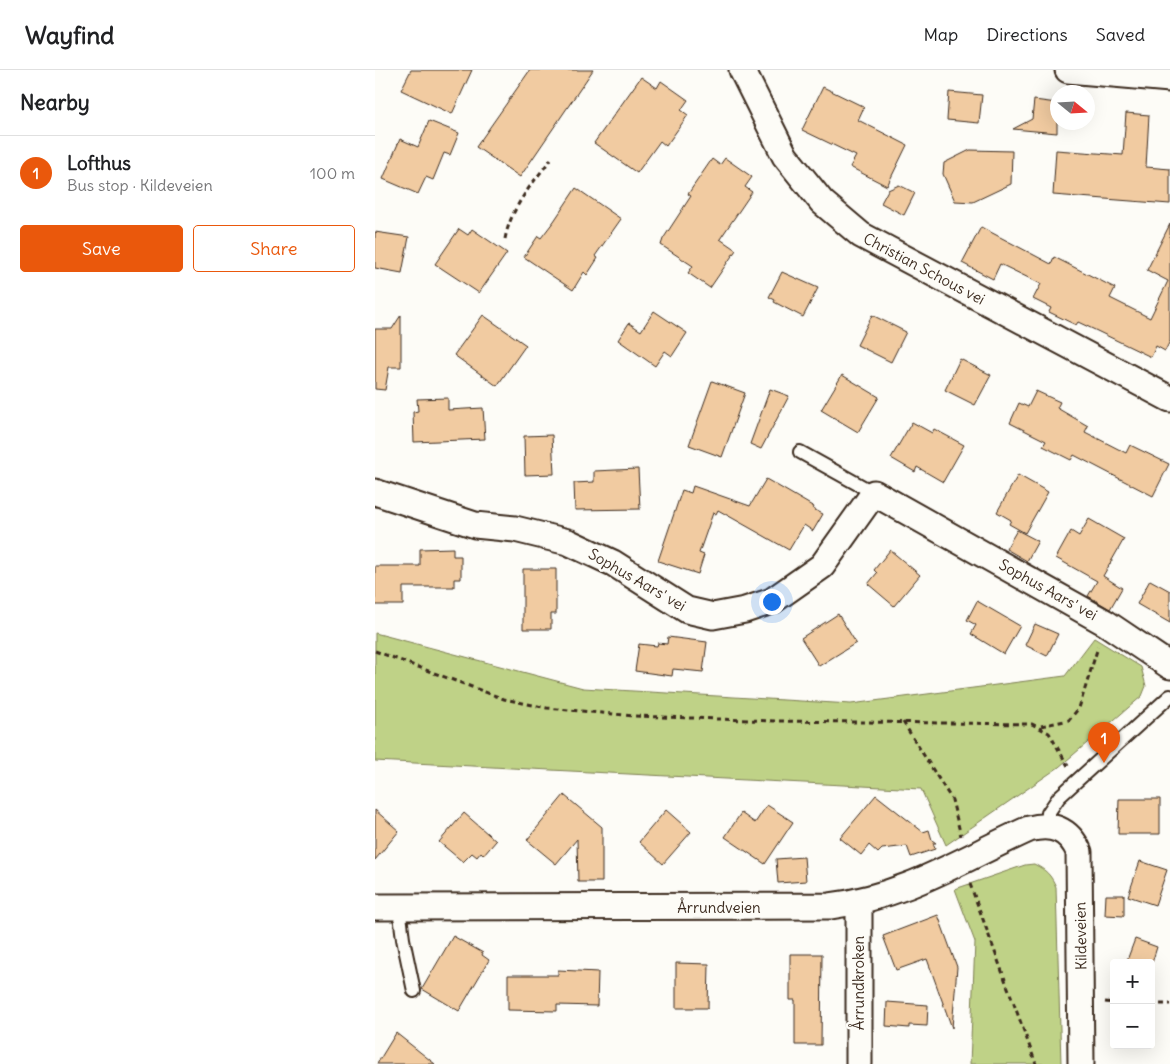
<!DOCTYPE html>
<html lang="en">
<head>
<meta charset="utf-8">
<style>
	:root { --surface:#fff; --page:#f2f2f2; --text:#202124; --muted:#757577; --line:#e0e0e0; --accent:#ea580c }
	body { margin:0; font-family:Delius,sans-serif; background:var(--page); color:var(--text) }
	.controls { position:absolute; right:15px; bottom:15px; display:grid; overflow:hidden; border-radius:5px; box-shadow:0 5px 20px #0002 }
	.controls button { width:45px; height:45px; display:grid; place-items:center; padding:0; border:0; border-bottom:1px solid var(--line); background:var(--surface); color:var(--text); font:25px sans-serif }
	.compass { position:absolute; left:675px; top:15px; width:45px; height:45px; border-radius:50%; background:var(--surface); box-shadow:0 5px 20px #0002; rotate:108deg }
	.you { position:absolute; left:396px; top:531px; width:18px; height:18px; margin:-12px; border:4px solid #fff; border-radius:50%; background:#1a73e8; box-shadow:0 0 0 8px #1a73e833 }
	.badge { display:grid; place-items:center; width:32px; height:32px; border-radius:50%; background:var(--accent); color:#fff; font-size:16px; font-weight:700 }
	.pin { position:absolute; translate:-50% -41px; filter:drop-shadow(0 1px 2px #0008) }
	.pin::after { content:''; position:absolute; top:26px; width:18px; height:15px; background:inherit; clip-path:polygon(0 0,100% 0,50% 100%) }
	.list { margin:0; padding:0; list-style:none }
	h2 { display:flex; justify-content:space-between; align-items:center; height:65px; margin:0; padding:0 20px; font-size:21px }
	h2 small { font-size:16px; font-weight:400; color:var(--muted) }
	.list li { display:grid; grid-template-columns:32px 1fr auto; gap:15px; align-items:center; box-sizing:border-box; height:75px; padding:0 20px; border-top:1px solid var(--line) }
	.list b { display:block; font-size:19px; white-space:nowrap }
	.list p { margin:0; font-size:16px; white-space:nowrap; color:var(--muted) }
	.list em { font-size:16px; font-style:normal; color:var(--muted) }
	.actions { display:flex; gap:10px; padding:15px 20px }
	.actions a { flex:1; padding:11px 0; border:1px solid var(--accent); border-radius:5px; text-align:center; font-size:18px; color:var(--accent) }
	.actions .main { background:var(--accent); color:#fff }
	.map { position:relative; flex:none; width:795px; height:994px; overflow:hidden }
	header { display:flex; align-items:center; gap:30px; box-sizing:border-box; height:70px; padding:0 25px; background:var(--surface); border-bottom:1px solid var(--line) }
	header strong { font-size:24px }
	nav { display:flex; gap:28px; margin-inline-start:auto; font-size:18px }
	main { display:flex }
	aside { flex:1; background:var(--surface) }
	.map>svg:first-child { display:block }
	.green { fill:#bfd287; stroke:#7d7e52 }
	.building { fill:#f1cba1; stroke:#3b2a1e }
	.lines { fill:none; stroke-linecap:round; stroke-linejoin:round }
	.lane-casing { stroke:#3b2a1e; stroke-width:16 }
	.street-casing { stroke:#3b2a1e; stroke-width:29 }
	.path { stroke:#3b2a1e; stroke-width:3; stroke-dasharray:5 4; stroke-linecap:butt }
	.lane { stroke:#fdfcf7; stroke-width:12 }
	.street { stroke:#fdfcf7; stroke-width:25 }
	.labels { text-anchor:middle; stroke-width:5; stroke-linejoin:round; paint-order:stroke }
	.street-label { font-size:15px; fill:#3b2a1e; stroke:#fdfcf7 }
</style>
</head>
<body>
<header>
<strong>Wayfind</strong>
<nav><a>Map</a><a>Directions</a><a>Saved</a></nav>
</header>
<main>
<aside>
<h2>Nearby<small></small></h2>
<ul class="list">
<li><span class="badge">1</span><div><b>Lofthus</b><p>Bus stop · Kildeveien</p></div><em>100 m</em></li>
</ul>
<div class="actions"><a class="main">Save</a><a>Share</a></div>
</aside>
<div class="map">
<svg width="795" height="994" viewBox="0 0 795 994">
	<rect width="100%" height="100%" fill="#fdfcf7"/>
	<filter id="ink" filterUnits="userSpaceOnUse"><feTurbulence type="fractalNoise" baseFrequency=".02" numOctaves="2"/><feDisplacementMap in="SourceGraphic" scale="10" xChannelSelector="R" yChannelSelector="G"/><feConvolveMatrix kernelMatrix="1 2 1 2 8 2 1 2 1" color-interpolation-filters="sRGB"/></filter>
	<g filter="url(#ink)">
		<path class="green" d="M0,563L208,618L476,634L690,606L719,568L766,597L771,616L767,626L684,697L571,775L546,719L0,691Z
			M659,794C671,800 676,805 681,817L686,994H595L600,872L580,819L650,795Z"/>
		<path class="building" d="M36,0H97L77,44L26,20Z
			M155,0H218L145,107L101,77Z
			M266,7L282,18L286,11L313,30L306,40L313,45L291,76L285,71L262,103L219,73Z
			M448,17L489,37L483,50L532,75L512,116L475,97L481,86L427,60Z
			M574,22L607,25L604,53L572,50Z
			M659,30L682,33V63L638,59L657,49Z
			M751,43L774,45L771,97L795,99V134L678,125L681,80L748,85Z
			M54,51L84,63L75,85L69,83L58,110L51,107L43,124L8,109L25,69L43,77Z
			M595,80L637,81L636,114L598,132L580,131L568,104L569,93Z
			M350,88L377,107L370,117L377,122L345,169L361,180L335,218L313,203L318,196L286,175L288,169L316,126L313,124L337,89L345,95Z
			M524,115L540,123L529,145L506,133L513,120Z
			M201,118L246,149L220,186L223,188L212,205L209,202L198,220L149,187L163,166L166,168L179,151Z
			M795,154V271L790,281L781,276L776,287L720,260L703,252L701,255L674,242L676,238L658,229L666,214L625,194L618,209L587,193L606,157L676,194L679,187L740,218L735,228L775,248L793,211L772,200Z
			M84,159L93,165L97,159L132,183L104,223L60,194Z
			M0,162L34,167L27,203L0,198Z
			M407,202L443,218L428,247L399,232L400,230L394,227Z
			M279,241L312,263L297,286L290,281L280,296L243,270L254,253L266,261Z
			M26,245V297H14L10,320L0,319V259H17Z
			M108,245L151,275L122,316L79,285Z
			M497,245L531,262L516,292L482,275Z
			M585,289L616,305L600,335L570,320Z
			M467,305L504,327L483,362L446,340Z
			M337,311L370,323L347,387L314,375Z
			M395,319L414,326L386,379L375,374Z
			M661,321L685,332L682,338L713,356L710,362L751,383L755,375L794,394L778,426L699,385L696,390L668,376L671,371L635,353L644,333L653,337Z
			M73,328V340L108,338L110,369L39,372L38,342L43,341L42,329Z
			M537,352L557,363L559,359L589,375L568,412L542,397L540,402L516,388Z
			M177,365L179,404L150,405L149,366Z
			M263,399L265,439L200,440L199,413L219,412V401Z
			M643,405L673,422L650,463L634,454L636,450L622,442Z
			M391,409L439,437L438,439L448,444L438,461L429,455L414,480L343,440L341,444L338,443L324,483L329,485L323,504L283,491L307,420L316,423L318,416L375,436Z
			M714,449L749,469L728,506L747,518L735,539L713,526L722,511L681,488L696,461L704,466Z
			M642,460L663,471L652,491L631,479Z
			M78,478V486H86V509H79V517H28V535H0V496H45V479Z
			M515,480L545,505L519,536L493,514L502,503L499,500Z
			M148,499H181V544H176V559H148Z
			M775,510L795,521V553L762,534Z
			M602,531L645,556L629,584L596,564L601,555L592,550Z
			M463,544L481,573L444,596L426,568Z
			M660,554L683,564L672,586L650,575Z
			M293,567L332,572L328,602L298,599L297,606L260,601L264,574L282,576L283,573L292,574Z
			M189,725L227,757V812H203L202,769L181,794L152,770Z
			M501,725L548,762L554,760L557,770L561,773H558L560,779L536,787L532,776L507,779L503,783L494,775L486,785L465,768Z
			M744,729H785V764H743Z
			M392,735L418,752L390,794L350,767L366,743L380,753Z
			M0,740L24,761L0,790Z
			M291,740L316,762L288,794L264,772Z
			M89,743L121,771L109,785L106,782L102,787L97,783L88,792L64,772Z
			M429,787L431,811L403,813L401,789Z
			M765,791L792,800L780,835L753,826Z
			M731,825H749V846L730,845Z
			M563,845L582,897L577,958L552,889L521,900L508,866Z
			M78,866L108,883L107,885L114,890L84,941L47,919Z
			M760,869L782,877L777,893H751Z
			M415,884H447L446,975H420V930H415Z
			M301,893L334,894L333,938H301Z
			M183,900L223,902L222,936L182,935V941L133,940V905H183Z
			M512,932L553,935L552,956L534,955V958L511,956Z
			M21,963L60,994H2Z"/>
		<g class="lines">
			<defs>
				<path id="lane" d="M425,382L499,423
					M672,756L673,743L684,727L795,626
					M24,837L28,869L39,921"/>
				<path id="street" d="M367,0L410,86L447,132L486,165L795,329
					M693,0L795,9
					M0,422L100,455L140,459L193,472L238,493L312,540L338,546L370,540L397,531L447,496L499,423L731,553L795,596
					M484,832V994
					M0,837L455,836C532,826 585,790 654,759C677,753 694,759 704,782L706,994"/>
			</defs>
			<use href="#lane" class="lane-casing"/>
			<use href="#street" class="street-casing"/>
			<path class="path" d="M130,169C136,137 157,114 176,89
				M0,581L129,629L172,638L260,646L400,651L657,654L674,663L693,696
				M528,652L577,730L586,766
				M666,656L694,650L704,638L723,577
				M595,814L661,994
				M730,932L739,933
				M776,934H795"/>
			<use href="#lane" class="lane"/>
			<use href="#street" class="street"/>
		</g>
	</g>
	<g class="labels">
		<g class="street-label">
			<text transform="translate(549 199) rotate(28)" y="5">Christian Schous vei</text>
			<text transform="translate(262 510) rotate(30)" y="5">Sophus Aars' vei</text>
			<text transform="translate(673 520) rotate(29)" y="5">Sophus Aars' vei</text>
			<text x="344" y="843">Årrundveien</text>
			<text transform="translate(706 866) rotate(-91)" y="5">Kildeveien</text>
			<text transform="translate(484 913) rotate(-90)" y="5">Årrundkroken</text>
		</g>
	</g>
</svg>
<div class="controls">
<button>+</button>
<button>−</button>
</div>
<svg class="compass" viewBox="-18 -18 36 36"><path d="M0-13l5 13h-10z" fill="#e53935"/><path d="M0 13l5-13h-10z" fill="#757577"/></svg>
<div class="you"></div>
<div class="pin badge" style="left:729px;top:693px">1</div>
</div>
</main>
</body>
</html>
